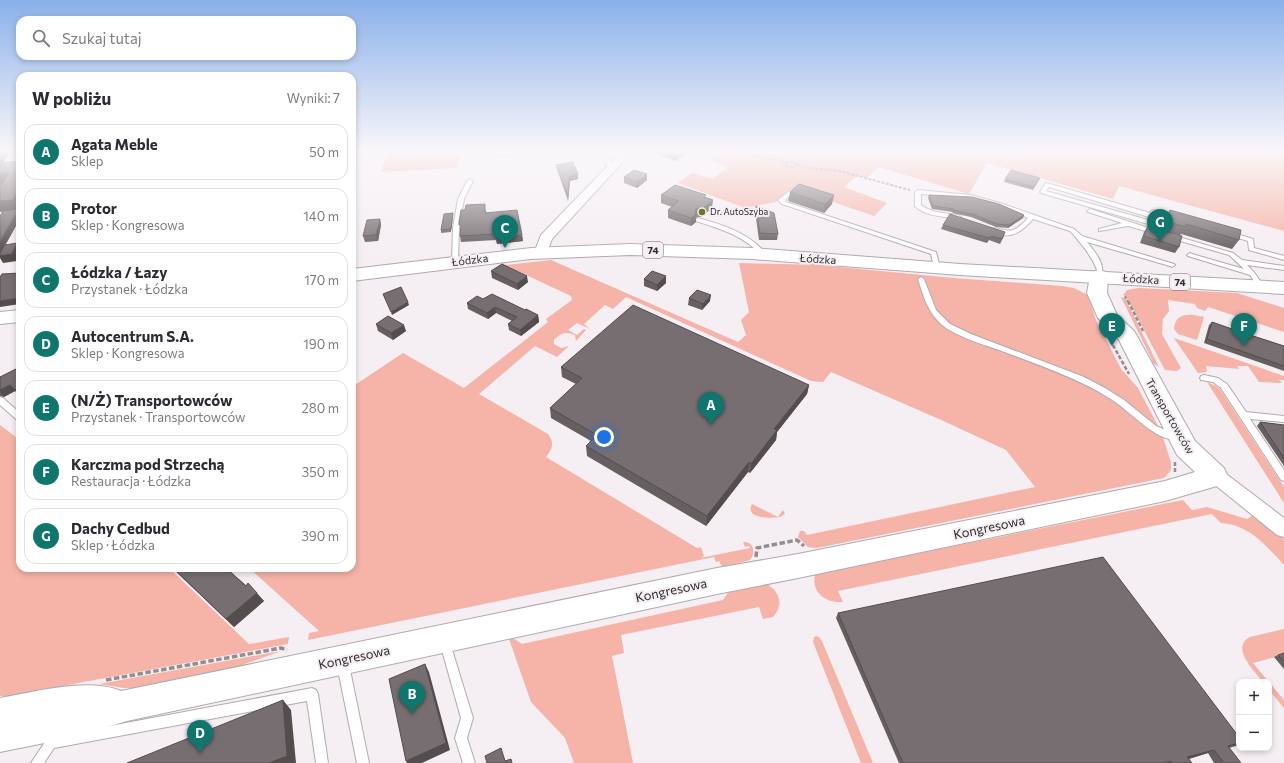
<!DOCTYPE html>
<html lang="pl">
<head>
<meta charset="utf-8">
<style>
	:root { --surface:#fff; --page:#f7f7f7; --text:#2b2b33; --muted:#7c7c81; --line:#e1e1e2; --accent:#0f766e }
	body { margin:0; font-family:Commissioner,sans-serif; background:var(--page); color:var(--text) }
	.controls { position:absolute; right:12px; bottom:12px; display:grid; overflow:hidden; border-radius:8px; box-shadow:0 2px 6px #0003 }
	.controls button { width:36px; height:36px; display:grid; place-items:center; padding:0; border:0; border-bottom:1px solid var(--line); background:var(--surface); color:var(--text); font:20px sans-serif }
	.you { position:absolute; left:604px; top:437px; width:14px; height:14px; margin:-10px; border:3px solid #fff; border-radius:50%; background:#1a73e8; box-shadow:0 0 0 6px #1a73e833 }
	.badge { display:grid; place-items:center; width:26px; height:26px; border-radius:50%; background:var(--accent); color:#fff; font-size:13px; font-weight:700 }
	.pin { position:absolute; translate:-50% -33px; filter:drop-shadow(0 1px 2px #0008) }
	.pin::after { content:''; position:absolute; top:21px; width:14px; height:12px; background:inherit; clip-path:polygon(0 0,100% 0,50% 100%) }
	.list { margin:0; padding:0; list-style:none }
	h2 { display:flex; justify-content:space-between; align-items:center; height:52px; margin:0; padding:0 16px; font-size:17px }
	h2 small { font-size:13px; font-weight:400; color:var(--muted) }
	.list li { display:grid; grid-template-columns:26px 1fr auto; gap:12px; align-items:center; box-sizing:border-box; height:56px; margin:0 8px 8px; padding:0 8px; border:1px solid var(--line); border-radius:12px }
	.list b { display:block; font-size:15px; white-space:nowrap }
	.list p { margin:0; font-size:13px; white-space:nowrap; color:var(--muted) }
	.list em { font-size:13px; font-style:normal; color:var(--muted) }
	.icon { flex:none; width:22px; height:22px; fill:none; stroke:currentColor; stroke-width:2; stroke-linecap:round; stroke-linejoin:round }
	.map { position:relative; flex:none; width:1284px; height:763px; overflow:hidden }
	.search { position:absolute; background:var(--surface); box-shadow:0 2px 6px #0003; left:16px; top:16px; width:340px; height:44px; display:flex; align-items:center; gap:10px; box-sizing:border-box; padding:0 14px; border-radius:12px; color:var(--muted); font-size:15px }
	.panel { position:absolute; background:var(--surface); box-shadow:0 2px 6px #0003; left:16px; top:72px; width:340px; height:500px; border-radius:12px }
	.map>svg:first-child { display:block }
	.green { fill:#f6b3a7 }
	.lines { fill:none; stroke-linecap:round; stroke-linejoin:round }
	.lane-casing { stroke:#b0aaaf; stroke-width:2 }
	.street-casing { stroke:#b0aaaf; stroke-width:2 }
	.secondary-casing { stroke:#b0aaaf; stroke-width:2 }
	.primary-casing { stroke:#b0aaaf; stroke-width:2 }
	.path-far2 { stroke:#938e92; stroke-width:2; stroke-dasharray:3 1.5; stroke-linecap:butt }
	.path-far1 { stroke:#938e92; stroke-width:2.5; stroke-dasharray:4 2; stroke-linecap:butt }
	.path { stroke:#938e92; stroke-width:3.5; stroke-dasharray:5.5 2.5; stroke-linecap:butt }
	.lane { fill:#fff; fill-rule:evenodd }
	.street { fill:#fff; fill-rule:evenodd }
	.secondary { fill:#fff; fill-rule:evenodd }
	.primary { fill:#fff; fill-rule:evenodd }
	.wall { fill:#655f60 }
	.shaded-wall { fill:#534d4e }
	.building { fill:#766e70; stroke:#534d4e }
	.poi-dot { fill:#6c7823; stroke:#f5eef3; stroke-width:1.5 }
	.labels { text-anchor:middle; stroke-width:4; stroke-linejoin:round; paint-order:stroke }
	.far-poi-label { font-size:9px; fill:#2f2d2f; stroke:#f5eef3; text-anchor:start }
	.shield { fill:#f5eef3; stroke:#6a676a; stroke-width:1 }
	.shield-label { font-size:10px; font-weight:bold; fill:#2f2d2f }
	.street-label { font-size:11px; fill:#2f2d2f; stroke:#f5eef3 }
	.near-street-label { font-size:13px; fill:#2f2d2f; stroke:#f5eef3 }
</style>
</head>
<body>
<div class="map">
<svg width="1284" height="763" viewBox="0 0 1284 763">
	<rect width="100%" height="100%" fill="#f5eef3"/>
	<path class="green" d="M424,150H461L457,168L381,172L387,152Z
		M496,150H535V155L496,158Z
		M724,150H1284V231L1119,186L1113,199L987,163L969,194L879,167L867,178L858,175L844,187L887,203L874,216L792,188L776,202L745,208L678,183L692,173L713,179L728,167L708,160Z
		M551,260L738,342L746,335L741,320L749,312L739,263L819,265L953,278L1062,286L1074,288L1088,295L1096,320L1121,369L1138,388L1157,424L1163,437L1171,463V470L1164,478L817,548L808,547L798,537L800,531H804L807,535L1035,487L1006,450L939,419L831,372L823,382L811,381L626,297L613,309L605,305L584,324L590,329L577,323L568,330L577,335L584,329L586,330L576,341L575,335C565,331 561,333 554,340V344L561,348L569,346L557,357L535,346L479,394L548,434C555,443 552,449 546,457L697,548L701,547L704,556L700,558L750,548L749,546L745,547L743,542C754,541 756,553 750,560L722,567L719,561L716,562L714,557L308,640L309,633L319,631L249,568H352V387L403,353L464,388L548,322L546,319L572,300L571,296L505,265Z
		M1139,288L1237,293L1284,308V332L1208,307L1205,311L1197,308L1195,304L1168,300L1169,311L1163,319L1162,334L1181,368L1177,371L1165,370L1126,296L1123,295L1127,290Z
		M1121,297L1125,298L1159,367L1153,363L1151,358Z
		M1194,315L1204,317L1197,340L1178,334L1174,329C1175,317 1182,314 1194,315Z
		M1174,338L1284,376V380H1279L1282,383L1259,382L1248,366H1237L1239,369L1206,366L1207,372L1198,373Z
		M1207,382L1216,386L1220,389L1284,487V503Z
		M0,425L20,440V568H169L249,644L289,637L288,644L8,696H0Z
		M1183,500L1192,510L1207,507L1247,519L1254,515L1284,539V565C1265,545 1250,525 1221,523L1212,514L838,591L843,602C826,603 811,593 815,574Z
		M752,504L778,517L783,510L785,514L780,517C772,518 744,520 752,504Z
		M767,584C780,592 784,605 773,617L763,619L759,607L621,635L624,653L612,656L633,763H574L565,738L531,702L509,639L513,638L522,644L723,600L729,591Z
		M1284,629V655L1253,663L1284,700V708L1269,690V682H1263C1254,671 1230,647 1250,637Z
		M816,636L819,637L822,641L873,763H861L813,642L814,637Z
		M281,651L228,670L138,688H124L99,684Z"/>
	<g class="lines">
		<defs>
			<path id="lane" d="M596,150H601L615,168L614,169H610Z
				M470,179L473,181L464,199L459,228L458,262L455,264L452,262L453,228L458,199L467,181Z
				M1047,183L1150,213L1151,211L1153,210L1179,219L1176,221L1155,215L1152,224H1148L1041,193L1040,192L1045,184ZM1049,187L1149,217L1148,220L1046,191Z
				M792,189L795,191L785,200L786,202L936,252L940,268L937,270L934,268L931,254L782,204L778,200Z
				M918,190L971,195L1000,203L1074,229L1082,236L1174,264L1175,265L1172,267L1170,266L1087,242C1095,252 1106,264 1101,277H1097L1096,276L1097,270L1093,261L1086,250L1073,234L1070,231L1033,219C1022,232 1008,242 992,230L995,228C1012,233 1016,231 1028,218L996,205L971,199L921,194V205C932,213 945,213 958,215L961,217L958,219C943,216 926,217 915,206V192Z
				M1090,209L1158,231L1159,232L1156,234L1128,226L1099,231V229L1122,223L1088,212L1087,211Z
				M698,218C724,225 751,234 768,256L767,257H763C745,236 721,229 696,221L695,220Z
				M1230,232L1253,239L1254,248L1284,256V260L1249,250L1248,241L1228,235V233Z
				M1172,235L1233,253L1242,260L1284,266V270L1247,265L1254,272L1264,287L1261,289H1259L1250,275L1188,256L1187,255L1190,253L1192,254L1244,269L1229,255L1170,238L1169,237Z
				M921,277L924,279L936,310L950,324L971,334L1084,377L1105,388L1124,400L1156,426L1170,432L1180,435L1181,437L1180,439C1161,445 1132,414 1118,404C1110,398 1101,393 1092,388C1062,373 1031,362 999,350C982,344 951,335 939,322C927,310 923,295 918,279Z
				M1204,375L1218,378L1227,384L1246,412L1284,416V422L1250,419L1284,470V481L1281,480L1221,388L1213,382L1201,380L1200,378L1201,376Z
				M0,397L3,398L20,413V421L17,420L0,405Z
				M445,638L449,639L450,643L473,718L467,738L475,763H463L455,738L461,718L440,643L441,639Z
				M343,659L347,661L349,665L369,763H357L337,665L339,661Z
				M312,688L316,690L318,694L328,763H316L307,701L54,748L44,763H31L47,739L51,737Z"/>
			<path id="street" d="M623,150H634L552,239L546,256H536L534,253L541,235Z
				M1215,468L1221,470L1284,518V537L1277,535L1209,480L1206,475L1209,470Z"/>
			<path id="secondary" d="M1099,270L1106,272L1108,276L1107,293L1117,315L1134,331L1137,336L1195,441L1224,468L1227,475L1224,482L1217,486L1165,501L798,578L717,594L127,721L69,738L0,752V698C35,692 87,677 121,691L717,568L798,554L1165,481L1195,472L1177,455L1119,340L1098,318L1087,293L1090,276L1092,272Z"/>
			<path id="primary" d="M630,244L752,248L960,264L1284,282V294L960,275L752,259L630,255L531,259L352,281V269L531,248Z
				M20,310V322L0,324V312Z"/>
		</defs>
		<use href="#lane" class="lane-casing"/>
		<use href="#street" class="street-casing"/>
		<use href="#secondary" class="secondary-casing"/>
		<use href="#primary" class="primary-casing"/>
		<path class="path-far2" d="M734,150L765,159L784,161
			M798,165L792,167L785,166L784,163L793,162L803,167L839,171L910,190
			M1125,296L1128,302"/>
		<path class="path-far1" d="M1128,301L1143,331
			M1110,340L1129,374
			M1175,462V473"/>
		<path class="path" d="M756,557L757,548L797,540L804,546
			M106,680L281,648L287,650"/>
		<use href="#lane" class="lane"/>
		<use href="#street" class="street"/>
		<use href="#secondary" class="secondary"/>
		<use href="#primary" class="primary"/>
	</g>
	<path class="wall" d="M578,150H593L594,151L581,154Z
		M653,150H692L675,161L653,152Z
		M556,165L578,179L570,181L568,201L557,169Z
		M647,174V180L637,188L624,183V177Z
		M1040,178L1033,190L1004,182L1005,179Z
		M790,192L832,204L824,213L788,201Z
		M661,195L706,198L712,208L701,217H697L696,218V222L691,226L668,218V210L672,207L661,203Z
		M929,195L1024,215L1023,218L1008,228L996,227L971,217L952,213L953,212L932,209L928,198Z
		M756,206L778,234L777,240H759L755,212Z
		M465,210H486V212L522,235L523,241L497,244L496,240L461,242L460,236Z
		M1170,210L1239,240L1232,249L1181,234L1180,235L1179,247L1175,253L1140,243L1144,232L1148,226L1160,230L1164,219Z
		M453,213V216L451,232L441,233V230Z
		M380,219L381,225L378,241L365,242L363,236Z
		M943,225L1004,236L1000,244L989,240L987,243L941,229Z
		M491,271L528,282L518,290L492,278Z
		M644,279L666,283L657,291L644,286Z
		M689,298L710,301L702,310L688,305Z
		M483,299L525,310L538,315L539,322L521,336L509,330L508,324L512,321L496,313L488,319L468,309L467,303Z
		M1212,322L1231,329L1233,326L1250,335L1284,346V371L1204,343L1209,325Z
		M376,324L406,331L393,340L378,331Z
		M20,367V396L15,391L4,397L0,396V377Z
		M561,367L809,385L807,394L777,432L776,440L750,473L748,472L706,526L587,456L586,446L591,441L551,418L550,408L576,384L562,377Z
		M1260,422L1284,425V466L1257,426Z
		M172,568H226L264,601L234,627Z
		M838,613L1239,737V744L1236,746L1229,748L1241,763H1214L1208,753L1189,759L1192,763H899L836,618Z
		M1284,653V669L1274,657L1278,655Z"/>
	<path class="shaded-wall" d="M0,150H12L0,167Z
		M581,150H593L594,151L581,154Z
		M685,150H692L675,161V155Z
		M9,173L15,183L0,185V174Z
		M578,174V179L570,181L568,201V196L569,177Z
		M647,174V180L637,188V182Z
		M20,187V209L19,210L20,212V219L1,253H0V242L18,210L0,212V201Z
		M834,195L832,204L824,213L825,204Z
		M713,200L712,208L701,217L702,209Z
		M698,208L697,217L696,218V222L691,226V218L695,210Z
		M1024,215L1023,218L1008,228L1009,225Z
		M380,219L381,225L378,241L376,235Z
		M522,235L523,241L497,244L496,238Z
		M17,243L20,247V253L17,261L3,263L0,258V256Z
		M527,276L528,282L518,290L517,284Z
		M666,276V283L657,291V285Z
		M711,295L710,301L702,310L703,304Z
		M20,298V304L0,307V301Z
		M408,302L409,305L392,315L391,312Z
		M495,307L496,313L488,319L487,313Z
		M538,315L539,322L521,336L520,330Z
		M404,325L406,331L393,340L391,333Z
		M10,385L15,391L4,397L0,392V390Z
		M809,385L807,394L777,432L776,440L750,473L751,464L774,429Z
		M20,387V396L15,390Z
		M749,462L748,472L706,526L707,516Z
		M257,593L264,601L234,627L226,619Z
		M425,664L429,672L450,750L422,763H407L406,761Z
		M283,700L291,710L296,763H269Z
		M1214,750L1208,753L1181,761L1187,757Z"/>
	<path class="building" d="M661,150H685L675,155Z
		M20,156V187L13,200L0,201V187L9,173L0,174V163L17,161Z
		M573,162L578,174L569,177L568,196L556,165Z
		M634,170L647,174L637,182L624,177Z
		M1011,170L1040,178L1034,187L1005,179Z
		M799,184L834,195L825,204L790,192Z
		M675,185L706,195L704,197L713,200L702,209L698,208L695,210L696,214L691,218L668,210L679,201L661,195Z
		M929,195L972,197L999,204L1024,215L1009,225L997,224L972,214L953,210L954,209L933,206Z
		M485,204V213L517,210L522,235L496,238L495,234L460,236L461,225H459V222L461,210H465L466,205Z
		M756,206L774,213L778,234L760,233Z
		M18,209L0,242V216L3,211Z
		M1170,210L1241,230L1239,240L1186,224V227L1165,221Z
		M453,213L451,229L441,230L444,214Z
		M950,214L1005,232L1002,239L991,236L989,238L943,225Z
		M380,219L376,235L363,236L367,220Z
		M1148,226L1182,236L1179,247L1144,236Z
		M17,243L12,254L0,256V253L5,245Z
		M502,264L527,276L517,284L491,271Z
		M652,271L666,276L657,285L644,279Z
		M20,273V298L0,301V277L2,274Z
		M401,287L408,302L391,312L383,294Z
		M697,290L711,295L703,304L689,298Z
		M492,294L525,310L526,309L538,315L520,330L508,324L517,317L495,307L487,313L467,303L477,296L483,299Z
		M633,305L809,385L774,429L777,430L751,464L749,462L707,516L586,446L597,435L550,408L582,378L561,367Z
		M388,316L404,325L391,333L376,324Z
		M1212,322L1232,329L1233,326L1250,332V335L1284,346V366L1207,339Z
		M20,367V387L15,390L10,385L0,390V377Z
		M1260,422L1284,425V458Z
		M1103,557L1239,737V743L1228,746L1241,763H1224L1214,750L1187,757L1192,763H1173L1171,761L1163,763H903L838,613Z
		M173,568H226L246,586L248,583L257,593L226,619Z
		M1284,653V661L1278,655Z
		M425,664L446,743L406,761L389,679Z
		M283,700L287,756L269,763H127Z
		M501,748L505,761L511,759L512,763H487L485,756Z"/>
	<linearGradient id="sky" x2="0" y2="1"><stop stop-color="#8ab0e9"/><stop offset="0.59" stop-color="#faf7fa"/><stop offset="1" stop-color="#faf7fa" stop-opacity="0"/></linearGradient>
	<rect width="1284" height="256" fill="url(#sky)"/>
	<circle class="poi-dot" cx="702" cy="212" r="4"/>
	<g class="labels">
		<g class="far-poi-label">
			<text x="710" y="215">Dr. AutoSzyba</text>
		</g>
		<g class="shield">
			<rect x="643" y="242" width="20" height="16" rx="3"/>
			<rect x="1170" y="274" width="20" height="16" rx="3"/>
		</g>
		<g class="shield-label">
			<text x="653" y="254">74</text>
			<text x="1180" y="286">74</text>
		</g>
		<g class="street-label">
			<text transform="translate(818 259) rotate(4)" y="4">Łódzka</text>
			<text transform="translate(470 260) rotate(-7)" y="4">Łódzka</text>
			<text transform="translate(1141 279) rotate(4)" y="4">Łódzka</text>
			<text transform="translate(1170 416) rotate(60)" y="4">Transportowców</text>
		</g>
		<g class="near-street-label">
			<text transform="translate(989 527) rotate(-12)" y="5">Kongresowa</text>
			<text transform="translate(671 590) rotate(-12)" y="5">Kongresowa</text>
			<text transform="translate(354 657) rotate(-12)" y="5">Kongresowa</text>
		</g>
	</g>
</svg>
<div class="controls">
<button>+</button>
<button>−</button>
</div>
<div class="you"></div>
<div class="pin badge" style="left:711px;top:425px">A</div>
<div class="pin badge" style="left:412px;top:714px">B</div>
<div class="pin badge" style="left:505px;top:248px">C</div>
<div class="pin badge" style="left:200px;top:753px">D</div>
<div class="pin badge" style="left:1112px;top:346px">E</div>
<div class="pin badge" style="left:1244px;top:346px">F</div>
<div class="pin badge" style="left:1160px;top:242px">G</div>
<div class="search"><svg class="icon" aria-label="search" viewBox="0 0 24 24"><circle cx="10" cy="10" r="6"/><path d="M15 15l6 6"/></svg>Szukaj tutaj</div>
<section class="panel">
<h2>W pobliżu<small>Wyniki: 7</small></h2>
<ul class="list">
<li><span class="badge">A</span><div><b>Agata Meble</b><p>Sklep</p></div><em>50 m</em></li>
<li><span class="badge">B</span><div><b>Protor</b><p>Sklep · Kongresowa</p></div><em>140 m</em></li>
<li><span class="badge">C</span><div><b>Łódzka / Łazy</b><p>Przystanek · Łódzka</p></div><em>170 m</em></li>
<li><span class="badge">D</span><div><b>Autocentrum S.A.</b><p>Sklep · Kongresowa</p></div><em>190 m</em></li>
<li><span class="badge">E</span><div><b>(N/Ż) Transportowców</b><p>Przystanek · Transportowców</p></div><em>280 m</em></li>
<li><span class="badge">F</span><div><b>Karczma pod Strzechą</b><p>Restauracja · Łódzka</p></div><em>350 m</em></li>
<li><span class="badge">G</span><div><b>Dachy Cedbud</b><p>Sklep · Łódzka</p></div><em>390 m</em></li>
</ul>
</section>
</div>
</body>
</html>
